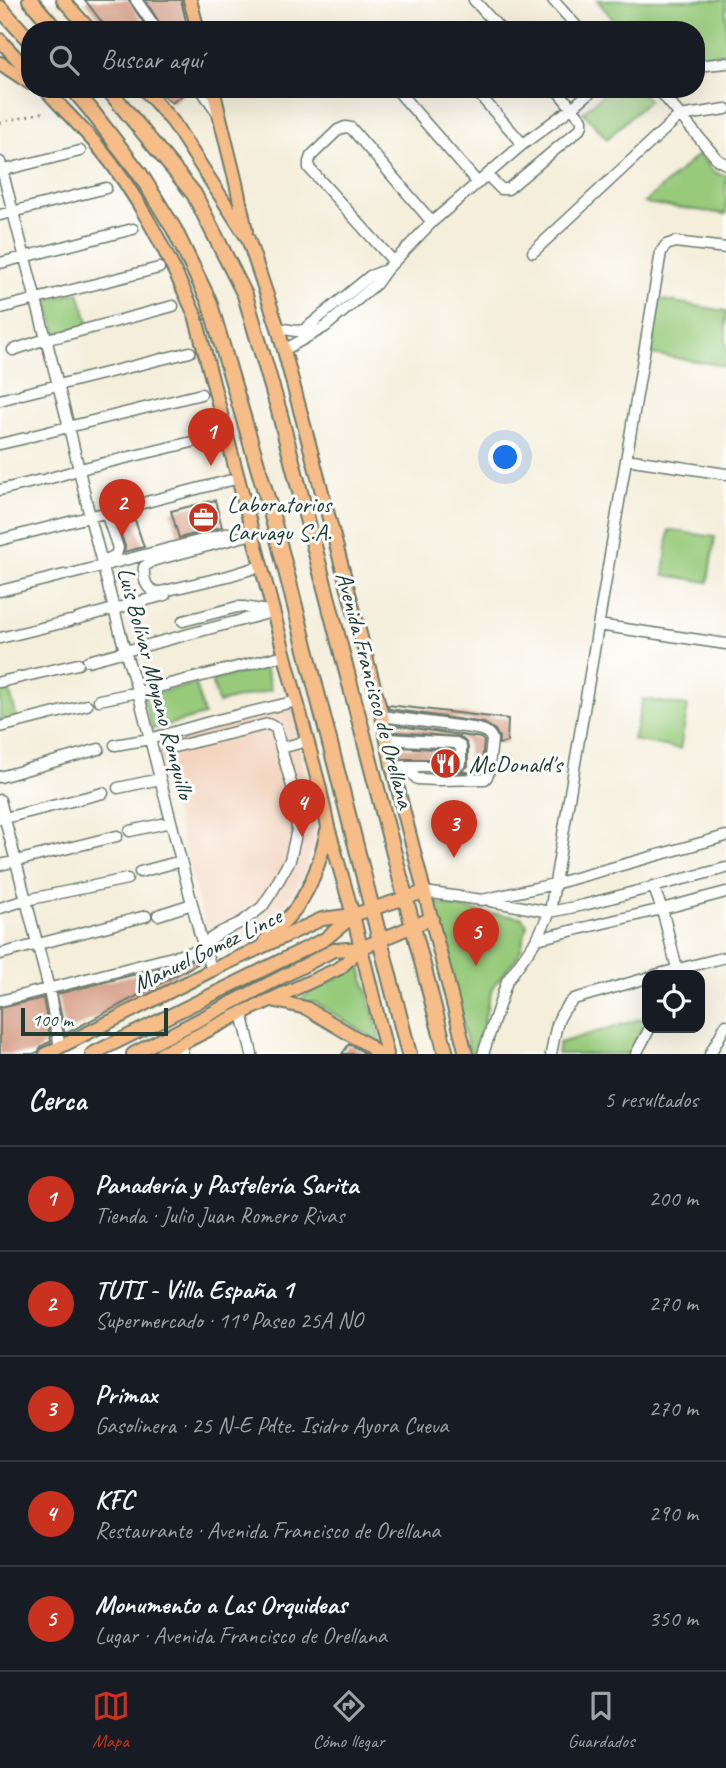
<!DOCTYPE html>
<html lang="es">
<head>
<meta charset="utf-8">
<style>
	:root { --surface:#171b24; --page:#242831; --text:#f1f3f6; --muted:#9ea1a6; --line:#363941; --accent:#c8321e }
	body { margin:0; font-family:Caveat,sans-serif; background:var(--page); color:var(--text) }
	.controls { position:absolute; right:21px; bottom:21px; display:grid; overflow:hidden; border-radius:14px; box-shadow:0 7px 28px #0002 }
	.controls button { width:63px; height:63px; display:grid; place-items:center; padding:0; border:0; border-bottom:2px solid var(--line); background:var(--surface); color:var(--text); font:35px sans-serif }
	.scale { position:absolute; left:21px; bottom:18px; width:147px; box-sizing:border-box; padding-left:7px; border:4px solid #1f3d34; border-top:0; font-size:19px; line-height:24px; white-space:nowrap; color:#1f3d34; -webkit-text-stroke:5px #fff; paint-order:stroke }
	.you { position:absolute; left:506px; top:458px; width:24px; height:24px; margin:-18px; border:5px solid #fff; border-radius:50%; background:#1a73e8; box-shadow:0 0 0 10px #1a73e833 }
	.badge { display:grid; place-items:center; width:46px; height:46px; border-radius:50%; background:var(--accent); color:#fff; font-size:23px; font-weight:700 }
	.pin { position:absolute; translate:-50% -58px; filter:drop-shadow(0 2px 4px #0008) }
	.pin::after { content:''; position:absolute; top:37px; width:24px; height:21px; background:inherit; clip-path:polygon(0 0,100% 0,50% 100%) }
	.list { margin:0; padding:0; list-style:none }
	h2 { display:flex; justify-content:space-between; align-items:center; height:91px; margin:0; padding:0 28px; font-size:30px }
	h2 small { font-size:23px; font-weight:400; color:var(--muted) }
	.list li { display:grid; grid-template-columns:46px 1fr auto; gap:21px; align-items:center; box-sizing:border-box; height:105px; padding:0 28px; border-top:2px solid var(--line) }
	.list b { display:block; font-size:26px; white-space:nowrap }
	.list p { margin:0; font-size:23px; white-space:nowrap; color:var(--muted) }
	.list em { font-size:23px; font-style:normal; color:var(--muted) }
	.icon { flex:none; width:38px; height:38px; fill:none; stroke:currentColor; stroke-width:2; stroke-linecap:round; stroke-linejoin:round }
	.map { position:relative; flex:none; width:726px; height:1054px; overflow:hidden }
	.search { position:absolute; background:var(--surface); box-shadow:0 7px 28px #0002; left:21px; right:21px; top:21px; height:77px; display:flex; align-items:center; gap:18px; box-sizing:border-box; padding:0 24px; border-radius:28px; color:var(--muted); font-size:26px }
	.sheet { height:616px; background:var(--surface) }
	nav { display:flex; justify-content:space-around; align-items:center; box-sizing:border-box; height:98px; border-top:2px solid var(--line); background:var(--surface); font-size:19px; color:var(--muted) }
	nav a { display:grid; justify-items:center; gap:4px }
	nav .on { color:var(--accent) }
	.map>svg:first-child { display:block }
	.built { fill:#f3d4be }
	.green { fill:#97ca7a; stroke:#5b8457; stroke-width:2 }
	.building { fill:#d49b83 }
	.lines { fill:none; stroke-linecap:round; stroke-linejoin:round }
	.minor-casing { stroke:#6a7b6e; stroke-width:13 }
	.major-casing { stroke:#6a7b6e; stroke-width:16 }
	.highway-casing { stroke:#6a7b6e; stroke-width:18 }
	.path { stroke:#6a7b6e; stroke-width:2; stroke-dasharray:2 5; stroke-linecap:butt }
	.minor { stroke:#fff; stroke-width:10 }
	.major { stroke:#f7bd88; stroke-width:12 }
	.highway { stroke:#f7bd88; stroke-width:14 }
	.labels { text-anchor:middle; stroke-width:6; stroke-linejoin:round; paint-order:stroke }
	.poi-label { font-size:24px; fill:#1f3d34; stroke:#fff; text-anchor:start }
	.street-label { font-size:24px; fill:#1f3d34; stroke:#fff }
</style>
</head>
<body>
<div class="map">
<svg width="726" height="1054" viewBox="0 0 726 1054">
	<rect width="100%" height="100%" fill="#fff"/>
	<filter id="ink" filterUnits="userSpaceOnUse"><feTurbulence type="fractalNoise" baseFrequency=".0143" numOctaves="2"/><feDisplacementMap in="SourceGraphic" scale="14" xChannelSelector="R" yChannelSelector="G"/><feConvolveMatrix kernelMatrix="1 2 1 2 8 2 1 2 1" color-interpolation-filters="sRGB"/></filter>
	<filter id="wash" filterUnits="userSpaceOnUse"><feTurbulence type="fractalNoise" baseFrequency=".00686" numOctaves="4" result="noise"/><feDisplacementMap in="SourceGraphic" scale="28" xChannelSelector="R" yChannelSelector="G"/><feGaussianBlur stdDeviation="1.57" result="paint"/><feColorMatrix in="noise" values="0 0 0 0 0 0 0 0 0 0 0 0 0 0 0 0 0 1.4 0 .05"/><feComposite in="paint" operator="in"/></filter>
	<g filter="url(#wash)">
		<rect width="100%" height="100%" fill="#f4eedb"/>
		<path class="built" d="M292,707L315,825V845L310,854L303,877L281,913L261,926L251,939L218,949H211L156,742Z"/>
		<path class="green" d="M597,0H726V53L696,56V30H622Z
			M609,89H639L649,100L607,139L583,112Z
			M699,154C707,164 713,176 726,175V214L644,203Z
			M79,292L89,325L57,334L47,301Z
			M657,299L726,311V366L651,354Z
			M669,530L715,537L708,582L664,575Z
			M265,667L271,690L218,703L212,680Z
			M196,684L204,715L152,729L142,696Z
			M8,685L17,718L0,722V687Z
			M643,699L688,706L680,749L633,740Z
			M432,902L486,913L521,917L527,924L521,949L518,956L495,984L489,998L477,1054H470Z
			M360,964L381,1043L316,1003L298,1000Z
			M647,1017V1021L629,1054H557L559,1043Z"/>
		<g id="blocks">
			<path class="building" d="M85,0H129L148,30H108Z
				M145,0H181L188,30H164Z
				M156,89H190L172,103Z
				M215,500L222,527L179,538L171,511Z
				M135,520L144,547L124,552L125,546L117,523Z
				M388,705L508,719L507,742L499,744V737L495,730L484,723L389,709Z
				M393,725L481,738L484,741L481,772H461L468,766V747L466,742L460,737L394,732Z
				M397,747L453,750L454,759H400Z
				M200,958L201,962L65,1034L57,994Z
				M43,998L51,1041L42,1046L38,1052L33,1054H0V1008Z
				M349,1044L363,1052L365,1054H342Z"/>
		</g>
	</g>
	<g filter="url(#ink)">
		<use href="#blocks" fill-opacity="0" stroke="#6a7b6e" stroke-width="2"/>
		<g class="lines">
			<defs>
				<path id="minor" d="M136,0L157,30
					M474,0L501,30
					M553,0L580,30
					M696,66L726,63
					M201,89L217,112
					M396,89L478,183
					M474,89L523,144
					M658,89L718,160L726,164
					M0,162L69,427L90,517L125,651L138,692L200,935L212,970
					M0,171L80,151
					M487,175L501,189H508L580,129L582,125V120L556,89
					M0,215L106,188
					M533,252L679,116L726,109
					M394,262L309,168V162L311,156L338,130L345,127L351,128L432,222
					M0,263L133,229
					M1,308L159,268
					M278,328L296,331L304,330L370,276L386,270
					M13,350L46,339L61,336L173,306
					M284,350L325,327L376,284L386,270L432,222L523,144L573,107L594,89
					M22,394L190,352
					M0,400L15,396
					M32,436L201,394
					M0,444L26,438
					M626,459L726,474
					M47,479L88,467L213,437
					M0,490L41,480
					M252,534L152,561L144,567C143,579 146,592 160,592L228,576L261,566
					M0,540L239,478
					M106,560L116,555L118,548L106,513
					M71,574L229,533
					M0,591L64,575
					M77,619L165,595
					M183,621L237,607H244L268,611
					M598,625L726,644
					M0,638L70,621
					M88,661L272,612
					M0,682L78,664
					M99,700L138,692L285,655
					M382,716L472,728C481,730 489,730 492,740L488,775L485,779L438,780L417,779L404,766
					M0,727L87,705
					M387,739L456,743L461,747V763L457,766H403
					M115,745L150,739L213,721L297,701
					M174,747L268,724L276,728L281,748
					M0,777L99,749
					M118,788L160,779
					M0,800L48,985L60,1047
					M1,819L103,793
					M130,831L171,822
					M0,865L117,836
					M140,872L181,861
					M653,886L662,909L677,969L675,975
					M424,892L482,900L554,884L726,836
					M490,901L550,912L584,905L726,868
					M0,908L26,900L127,879
					M158,915L192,904
					M537,939L662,909L726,892
					M203,944L221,932L242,922L262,907L272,892L290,860L297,830L293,790L281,748L307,741
					M0,954L146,916
					M655,975L726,957
					M0,1001L204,949
					M242,1013L252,1054
					M180,1044L183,1054
					M483,1054L507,981L537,939L550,912L661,252L666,245L675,242L726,248
					M551,1054C556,1030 555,1016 574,999L647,978
					M636,1054L650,1028
					M710,1054L726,1025"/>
				<path id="major" d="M63,0L90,30
					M190,0L198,30
					M0,40L30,73
					M0,63L30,83
					M45,89C62,108 80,126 97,145C139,195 168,255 195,315L319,785L328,827L353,915L387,1054
					M144,89L173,122L248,239L278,328L382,716L392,766L466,1054
					M213,89L236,183L246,231
					M265,941C275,930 287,920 296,908C313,885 321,858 327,831
					M272,1000L306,1008L368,1045L377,1054
					M46,1054L212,970L322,919L353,915L424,892
					M92,1054L325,939L353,916
					M133,1054L334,950L361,948L432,918
					M161,1054L242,1013L340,968L361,948"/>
				<path id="highway" d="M30,0L56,30
					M0,8L30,41
					M73,89L90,109L140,174L174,229L209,301L270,508L409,1054
					M108,89L194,194L245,295L279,411L446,1054"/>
			</defs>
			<use href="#minor" class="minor-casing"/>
			<use href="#major" class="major-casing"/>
			<use href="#highway" class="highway-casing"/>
			<path class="path" d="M0,123L44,112"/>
			<use href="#minor" class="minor"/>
			<use href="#major" class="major"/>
			<use href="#highway" class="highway"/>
		</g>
	</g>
	<defs>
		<symbol id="office-disc" viewBox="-11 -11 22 22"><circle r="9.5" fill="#c8321e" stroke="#fff"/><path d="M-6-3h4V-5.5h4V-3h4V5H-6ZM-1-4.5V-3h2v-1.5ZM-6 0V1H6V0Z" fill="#fff"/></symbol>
		<symbol id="restaurant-disc" viewBox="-11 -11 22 22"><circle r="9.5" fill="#c8321e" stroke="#fff"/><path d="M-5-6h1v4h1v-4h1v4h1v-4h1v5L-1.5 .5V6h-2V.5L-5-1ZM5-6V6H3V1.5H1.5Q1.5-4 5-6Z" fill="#fff"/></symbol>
	</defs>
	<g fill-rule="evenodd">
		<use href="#office-disc" x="186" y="500" width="35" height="35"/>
		<use href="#restaurant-disc" x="428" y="746" width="35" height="35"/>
	</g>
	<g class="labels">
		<g class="poi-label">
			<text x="227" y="512">Laboratorios<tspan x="227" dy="28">Carvagu S.A.</tspan></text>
			<text x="469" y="772">McDonald's</text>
		</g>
		<g class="street-label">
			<text transform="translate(156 683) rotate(75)" y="8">Luis Bolívar Moyano Ronquillo</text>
			<text transform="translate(375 690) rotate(75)" y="8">Avenida Francisco de Orellana</text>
			<text transform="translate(207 950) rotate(-26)" y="8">Manuel Gomez Lince</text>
		</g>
	</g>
</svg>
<div class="controls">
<button><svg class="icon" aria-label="locate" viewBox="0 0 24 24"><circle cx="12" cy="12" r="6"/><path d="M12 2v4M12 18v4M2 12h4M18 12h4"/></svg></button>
</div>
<div class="scale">100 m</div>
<div class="you"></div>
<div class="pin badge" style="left:211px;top:466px">1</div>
<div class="pin badge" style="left:122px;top:537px">2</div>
<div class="pin badge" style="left:454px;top:858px">3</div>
<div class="pin badge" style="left:302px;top:837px">4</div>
<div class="pin badge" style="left:476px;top:966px">5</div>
<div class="search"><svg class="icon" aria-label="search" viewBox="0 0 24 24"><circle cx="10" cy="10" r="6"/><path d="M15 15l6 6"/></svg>Buscar aquí</div>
</div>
<section class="sheet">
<h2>Cerca<small>5 resultados</small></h2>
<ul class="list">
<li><span class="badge">1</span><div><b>Panadería y Pastelería Sarita</b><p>Tienda · Julio Juan Romero Rivas</p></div><em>200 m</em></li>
<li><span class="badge">2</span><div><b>TUTI - Villa España 1</b><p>Supermercado · 11º Paseo 25A NO</p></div><em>270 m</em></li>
<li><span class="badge">3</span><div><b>Primax</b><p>Gasolinera · 25 N-E Pdte. Isidro Ayora Cueva</p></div><em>270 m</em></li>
<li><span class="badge">4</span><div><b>KFC</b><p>Restaurante · Avenida Francisco de Orellana</p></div><em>290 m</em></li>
<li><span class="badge">5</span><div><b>Monumento a Las Orquideas</b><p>Lugar · Avenida Francisco de Orellana</p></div><em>350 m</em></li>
</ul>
</section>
<nav>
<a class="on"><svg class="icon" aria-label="map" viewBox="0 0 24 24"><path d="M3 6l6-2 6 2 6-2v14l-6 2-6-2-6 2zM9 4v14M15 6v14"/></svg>Mapa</a>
<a><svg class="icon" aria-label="directions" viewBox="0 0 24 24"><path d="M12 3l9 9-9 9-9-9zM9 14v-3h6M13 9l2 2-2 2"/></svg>Cómo llegar</a>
<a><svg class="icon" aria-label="saved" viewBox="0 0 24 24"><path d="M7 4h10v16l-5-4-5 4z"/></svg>Guardados</a>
</nav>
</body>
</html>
